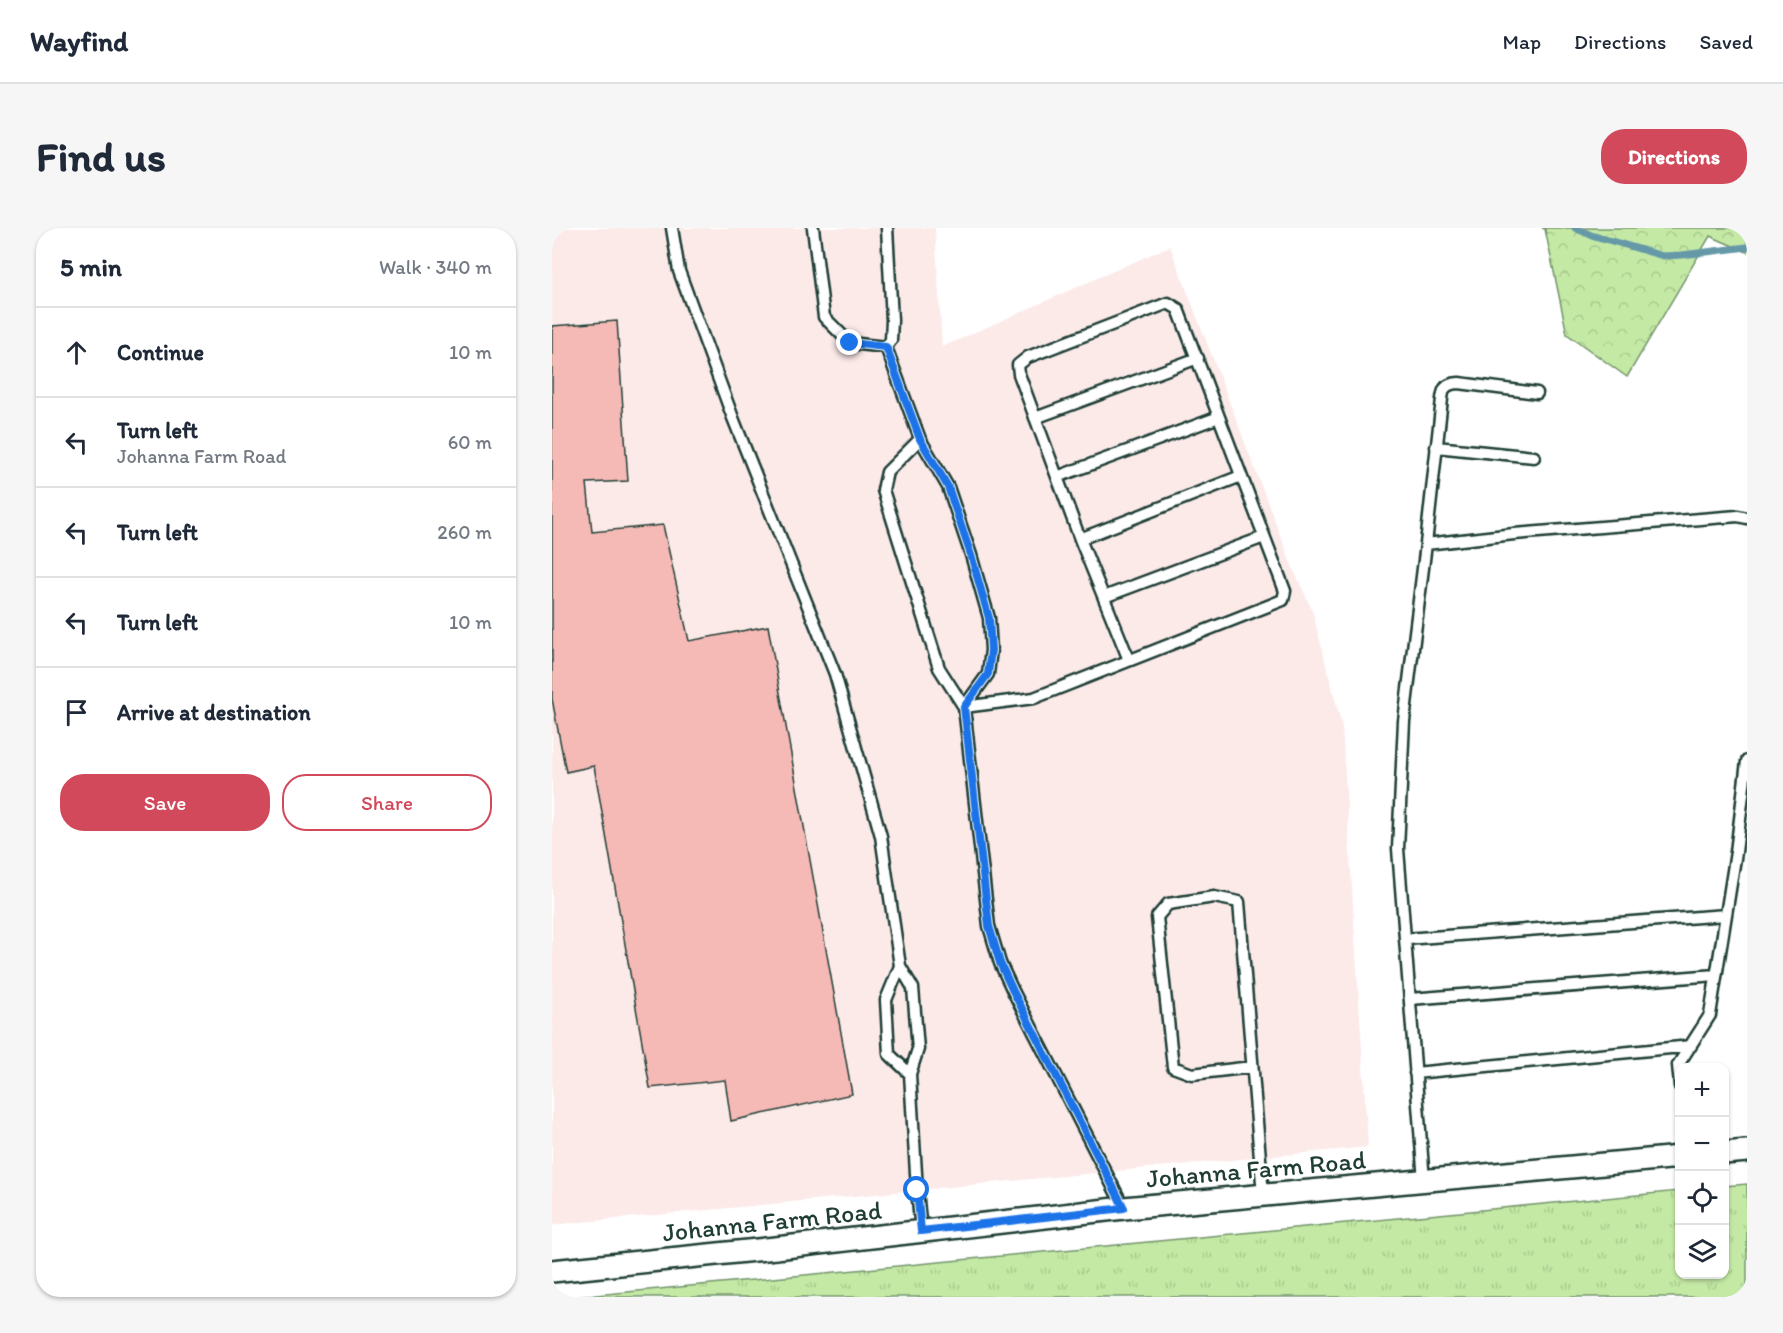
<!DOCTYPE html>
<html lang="en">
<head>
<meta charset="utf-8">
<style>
	:root { --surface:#fff; --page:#f6f6f7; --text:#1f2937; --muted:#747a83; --line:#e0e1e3; --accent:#d1495b }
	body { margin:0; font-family:Itim,sans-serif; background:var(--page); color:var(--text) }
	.controls { position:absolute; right:18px; bottom:18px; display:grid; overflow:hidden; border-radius:12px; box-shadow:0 2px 4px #0004 }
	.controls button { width:54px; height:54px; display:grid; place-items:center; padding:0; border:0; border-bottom:2px solid var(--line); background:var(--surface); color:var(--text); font:30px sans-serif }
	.stop { position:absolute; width:18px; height:18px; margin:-14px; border:4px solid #1a73e8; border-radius:50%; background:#fff }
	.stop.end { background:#1a73e8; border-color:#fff; box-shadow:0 2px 6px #0008 }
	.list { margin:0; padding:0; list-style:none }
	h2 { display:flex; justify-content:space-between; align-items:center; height:78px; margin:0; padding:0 24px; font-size:26px }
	h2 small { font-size:20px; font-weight:400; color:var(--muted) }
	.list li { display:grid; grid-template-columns:39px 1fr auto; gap:18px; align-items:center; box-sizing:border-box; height:90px; padding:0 24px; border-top:2px solid var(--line) }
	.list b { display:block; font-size:22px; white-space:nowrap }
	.list p { margin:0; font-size:20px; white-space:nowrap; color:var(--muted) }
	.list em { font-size:20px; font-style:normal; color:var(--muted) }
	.actions { display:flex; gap:12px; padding:18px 24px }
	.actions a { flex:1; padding:14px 0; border:2px solid var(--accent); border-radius:24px; text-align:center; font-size:21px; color:var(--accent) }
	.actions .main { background:var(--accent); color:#fff }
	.icon { flex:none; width:33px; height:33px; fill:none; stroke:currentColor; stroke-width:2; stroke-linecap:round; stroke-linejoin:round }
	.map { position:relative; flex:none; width:1195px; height:1069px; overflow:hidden; border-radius:24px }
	header { display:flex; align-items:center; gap:36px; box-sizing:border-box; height:84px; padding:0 30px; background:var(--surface); border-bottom:2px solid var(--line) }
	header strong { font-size:28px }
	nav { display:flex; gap:33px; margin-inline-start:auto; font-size:21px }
	.intro { display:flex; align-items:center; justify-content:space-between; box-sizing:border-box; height:144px; padding:0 36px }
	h1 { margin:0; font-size:42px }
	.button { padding:15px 27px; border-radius:24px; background:var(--accent); color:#fff; font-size:21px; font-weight:700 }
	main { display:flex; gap:36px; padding:0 36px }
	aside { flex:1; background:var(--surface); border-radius:24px; box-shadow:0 2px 4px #0004 }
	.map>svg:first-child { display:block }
	.built { fill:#fceae9 }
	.grass { fill:url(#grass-tufts); stroke:#72936c; stroke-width:1.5 }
	.forest { fill:url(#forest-crowns); stroke:#72936c; stroke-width:1.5 }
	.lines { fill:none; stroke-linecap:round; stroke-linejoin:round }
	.stream { stroke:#6599a8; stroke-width:7 }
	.building { fill:#f6bab6; stroke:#1f3d34; stroke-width:1.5 }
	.lane-casing { stroke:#1f3d34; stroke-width:15 }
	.street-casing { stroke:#1f3d34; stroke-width:26 }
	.lane { stroke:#fff; stroke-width:10 }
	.street { stroke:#fff; stroke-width:21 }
	.route { stroke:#1a73e8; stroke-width:8 }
	.labels { text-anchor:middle; stroke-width:5; stroke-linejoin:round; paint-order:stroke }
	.street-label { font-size:26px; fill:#1f3d34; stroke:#fff }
</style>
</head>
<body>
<header>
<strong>Wayfind</strong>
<nav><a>Map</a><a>Directions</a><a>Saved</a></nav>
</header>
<div class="intro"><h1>Find us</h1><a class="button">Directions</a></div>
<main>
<aside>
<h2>5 min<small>Walk · 340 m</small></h2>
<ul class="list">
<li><svg class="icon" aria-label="ahead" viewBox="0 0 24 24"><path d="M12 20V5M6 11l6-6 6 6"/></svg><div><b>Continue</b></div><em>10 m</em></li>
<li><svg class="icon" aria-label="left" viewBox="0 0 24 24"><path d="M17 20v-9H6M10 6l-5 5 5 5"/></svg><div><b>Turn left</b><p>Johanna Farm Road</p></div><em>60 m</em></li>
<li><svg class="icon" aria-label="left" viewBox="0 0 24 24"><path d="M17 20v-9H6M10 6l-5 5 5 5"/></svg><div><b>Turn left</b></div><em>260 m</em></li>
<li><svg class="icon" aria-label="left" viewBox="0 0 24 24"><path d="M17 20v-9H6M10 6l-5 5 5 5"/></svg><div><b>Turn left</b></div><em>10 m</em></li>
<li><svg class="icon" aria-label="arrive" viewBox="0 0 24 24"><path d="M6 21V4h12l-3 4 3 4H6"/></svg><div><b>Arrive at destination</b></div></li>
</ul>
<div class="actions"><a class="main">Save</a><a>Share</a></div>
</aside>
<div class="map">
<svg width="1195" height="1069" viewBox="0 0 1195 1069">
	<defs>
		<pattern id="grass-tufts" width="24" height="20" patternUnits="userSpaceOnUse" patternTransform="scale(1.5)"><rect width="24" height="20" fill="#c4e9a4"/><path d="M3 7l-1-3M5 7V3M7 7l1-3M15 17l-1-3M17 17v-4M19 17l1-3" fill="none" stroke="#a8c98e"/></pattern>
		<pattern id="forest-crowns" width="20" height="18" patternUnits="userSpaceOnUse" patternTransform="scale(1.5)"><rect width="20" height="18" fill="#c4e9a4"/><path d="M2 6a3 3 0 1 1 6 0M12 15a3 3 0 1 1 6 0" fill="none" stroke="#a8c98e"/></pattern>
	</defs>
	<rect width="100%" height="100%" fill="#fff"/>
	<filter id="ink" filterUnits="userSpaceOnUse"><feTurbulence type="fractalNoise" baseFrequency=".0167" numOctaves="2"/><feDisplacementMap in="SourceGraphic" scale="12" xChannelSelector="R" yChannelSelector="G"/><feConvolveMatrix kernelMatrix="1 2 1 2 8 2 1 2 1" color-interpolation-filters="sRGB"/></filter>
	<g filter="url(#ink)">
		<path class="built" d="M0,0H383L390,119L618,18L740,338L760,382L790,498L816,919L0,997Z"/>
		<path class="grass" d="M1195,956V1069H23L1127,963L1128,1046H1172L1173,958Z"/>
		<path class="forest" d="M990,0H1195V24L1158,8L1075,149L1015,106L993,1Z"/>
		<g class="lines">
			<path class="stream" d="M1023,0L1039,7L1111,28L1130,27L1195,19"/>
		</g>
		<path class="building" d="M65,93L76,253L35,255L40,304L111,297L137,413L216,398L300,866L179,893L173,852L98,860L42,538L14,544L0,471V98Z"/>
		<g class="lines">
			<defs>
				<path id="lane" d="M120,0L127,43L181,190L283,446L329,608L348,738
					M261,0L272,89L298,115L334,119
					M334,119L368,211L396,259L419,327L437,390L439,422L436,446L412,479
					M334,119L339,112L340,92L335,0
					M483,190L646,130
					M368,211L335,244L331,262L387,440L412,479L437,698L448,735L461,763L572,980
					M884,219L982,229
					M505,249L667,189
					M528,311L689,248
					M874,316L889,180C891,164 889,156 907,155L985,165
					M552,369L712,309
					M412,479L482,470L731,372L733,363L626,81L616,75L476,129L466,137L467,146L528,311L577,432
					M853,711L1174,687
					M858,771L1164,747
					M700,839L640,846L621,839L605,689L616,676L662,669L687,674L711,967
					M863,845L1139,818
					M358,846L337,826L334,772L348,738L361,760L366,821L358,846L365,962L369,1003
					M1128,858L1126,837L1158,787L1184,624L1195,533
					M872,953L846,621L852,493L874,316L962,306L1186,288L1195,290"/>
				<path id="street" d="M1172,925L1195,923
					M0,1043L224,1020L572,980L1128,929"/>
			</defs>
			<use href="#lane" class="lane-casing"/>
			<use href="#street" class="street-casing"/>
			<use href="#lane" class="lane"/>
			<use href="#street" class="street"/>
		</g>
	</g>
	<g class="lines" filter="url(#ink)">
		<path class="route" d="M298,115L334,119L368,211L396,259L419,327L437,390L439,422L436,446L412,479L437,698L448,735L461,763L572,980L369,1003L365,962"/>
	</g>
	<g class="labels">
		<g class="street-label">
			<text transform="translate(704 941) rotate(-5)" y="9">Johanna Farm Road</text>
			<text transform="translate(220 993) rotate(-6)" y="9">Johanna Farm Road</text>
		</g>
	</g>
</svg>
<div class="controls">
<button>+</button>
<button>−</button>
<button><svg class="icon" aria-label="locate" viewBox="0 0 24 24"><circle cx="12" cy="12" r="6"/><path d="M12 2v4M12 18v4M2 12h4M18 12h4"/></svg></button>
<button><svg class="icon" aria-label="layers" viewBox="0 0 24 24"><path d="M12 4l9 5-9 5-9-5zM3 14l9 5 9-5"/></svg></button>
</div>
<div class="stop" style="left:365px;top:962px"></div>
<div class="stop end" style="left:298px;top:115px"></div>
</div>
</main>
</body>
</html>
